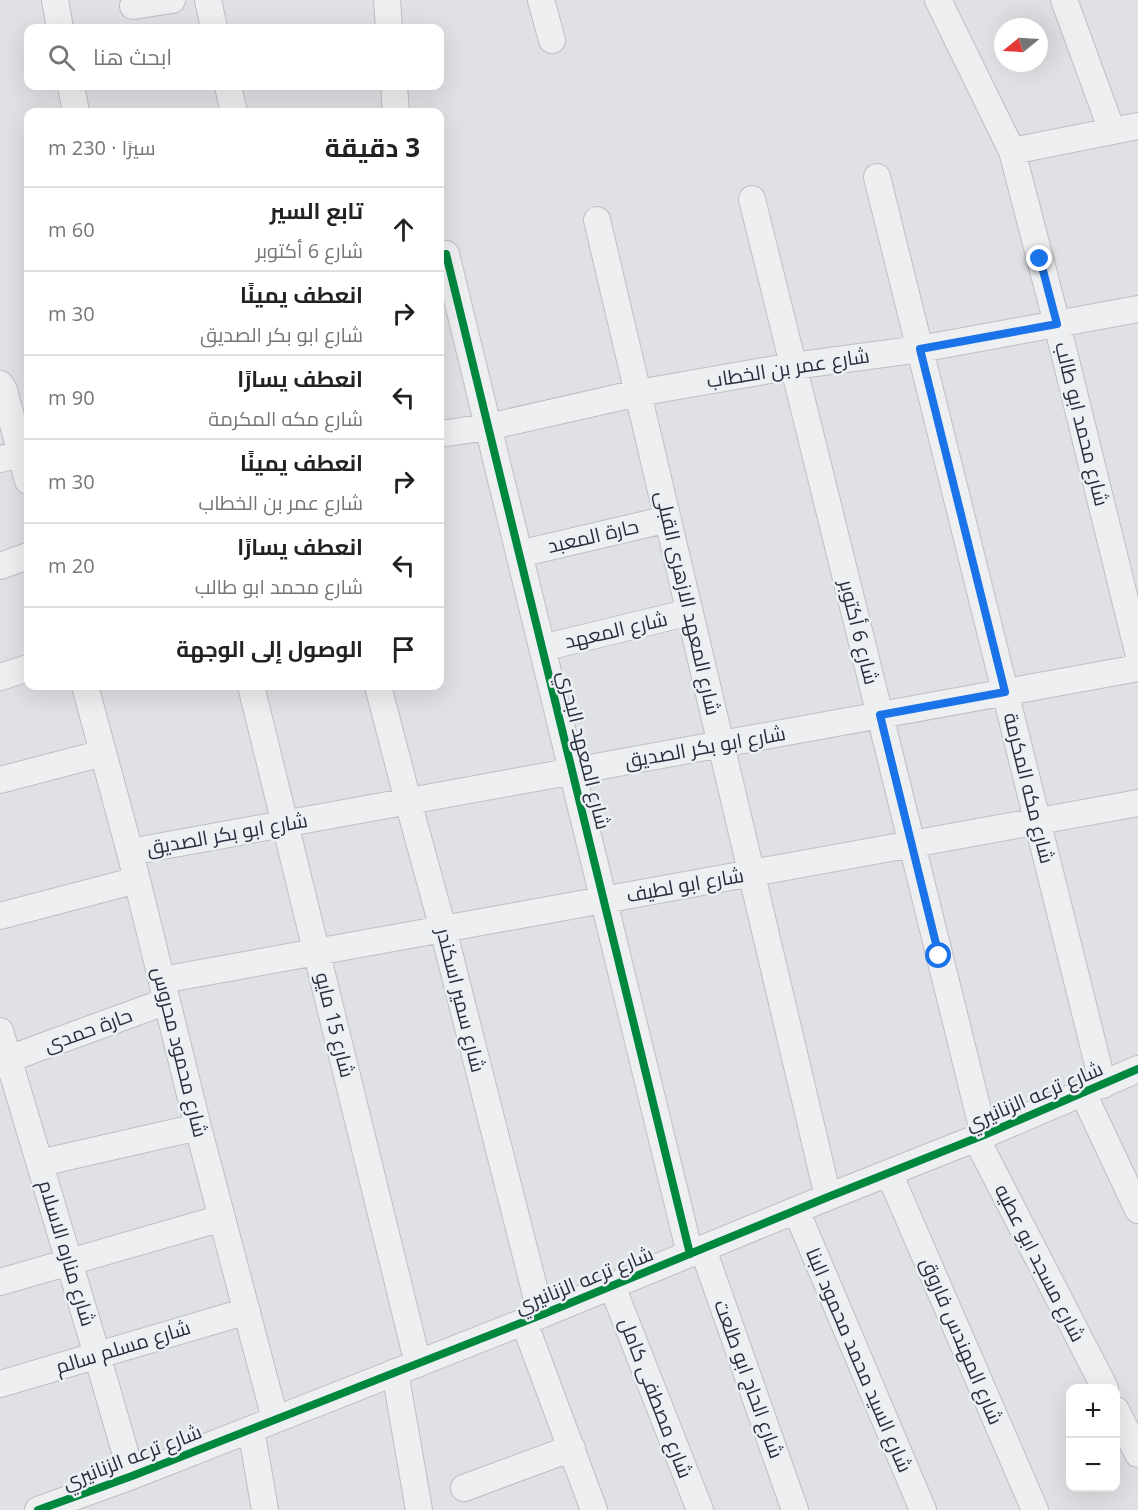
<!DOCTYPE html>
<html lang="ar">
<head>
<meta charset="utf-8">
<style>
	:root { --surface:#fff; --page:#f2f2f2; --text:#222; --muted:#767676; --line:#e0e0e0 }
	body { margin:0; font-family:"Open Sans",Cairo,sans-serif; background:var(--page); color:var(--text); direction:rtl }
	.controls { position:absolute; right:18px; bottom:18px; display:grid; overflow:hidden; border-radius:12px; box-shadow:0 6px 24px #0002 }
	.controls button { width:54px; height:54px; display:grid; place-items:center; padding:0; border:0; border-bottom:2px solid var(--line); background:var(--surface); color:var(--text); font:30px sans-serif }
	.compass { position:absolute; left:994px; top:18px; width:54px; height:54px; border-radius:50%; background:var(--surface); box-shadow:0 6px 24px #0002; rotate:252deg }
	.stop { position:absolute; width:18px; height:18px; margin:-14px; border:4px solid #1a73e8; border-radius:50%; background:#fff }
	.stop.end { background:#1a73e8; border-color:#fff; box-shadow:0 2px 6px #0008 }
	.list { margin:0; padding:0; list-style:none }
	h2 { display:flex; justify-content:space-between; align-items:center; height:78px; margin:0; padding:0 24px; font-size:26px }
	h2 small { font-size:20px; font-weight:400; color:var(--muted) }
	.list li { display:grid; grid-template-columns:39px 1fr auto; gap:18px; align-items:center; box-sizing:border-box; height:84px; padding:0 24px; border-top:2px solid var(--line) }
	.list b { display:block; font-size:22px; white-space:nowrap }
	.list p { margin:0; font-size:20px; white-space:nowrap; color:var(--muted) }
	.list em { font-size:20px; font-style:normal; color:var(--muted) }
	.icon { flex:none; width:33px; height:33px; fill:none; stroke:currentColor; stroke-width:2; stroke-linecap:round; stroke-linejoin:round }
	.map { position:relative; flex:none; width:1138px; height:1510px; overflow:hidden; direction:ltr }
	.search { position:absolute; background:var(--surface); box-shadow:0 6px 24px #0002; left:24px; top:24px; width:420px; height:66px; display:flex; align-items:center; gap:15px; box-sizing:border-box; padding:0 21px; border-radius:12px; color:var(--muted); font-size:22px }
	.panel { position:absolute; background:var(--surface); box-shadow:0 6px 24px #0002; left:24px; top:108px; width:420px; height:582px; border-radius:12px; direction:rtl }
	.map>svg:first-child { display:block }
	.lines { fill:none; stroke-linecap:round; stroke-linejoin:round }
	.minor-casing { stroke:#bdbfc2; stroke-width:28 }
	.minor { stroke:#eeeff1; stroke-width:26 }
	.cycleway-casing { stroke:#eceff4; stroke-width:11 }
	.cycleway { stroke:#00873e; stroke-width:8 }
	.route { stroke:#1a73e8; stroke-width:8 }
	.labels { text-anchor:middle; stroke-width:5; stroke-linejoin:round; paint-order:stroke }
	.street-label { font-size:20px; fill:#272e3c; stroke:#eceff4 }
</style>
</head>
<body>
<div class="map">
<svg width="1138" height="1510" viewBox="0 0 1138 1510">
	<rect width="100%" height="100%" fill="#dfe1e4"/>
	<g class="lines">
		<defs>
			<path id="minor" d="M55,0L60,28
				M208,0L214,28
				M387,0L389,28
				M541,0L552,40
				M938,0L1012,151L1057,324L1138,652
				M1064,0L1112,131
				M133,6L172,0
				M71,86L76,112
				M228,86L234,112
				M394,86L396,112
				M1012,151L1138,126
				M877,177L1103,1085
				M752,199L984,1135
				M597,220L828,1197
				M446,254L690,1254
				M0,384L4,390L28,481
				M440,434L488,427L638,393L793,366L920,349L1138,309
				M0,459L21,454
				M519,554L668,519
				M0,566L28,556
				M542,648L690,612
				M0,677L28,668
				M85,686L130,852L198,1127L275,1419
				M251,686L418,1364
				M378,686L408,801L443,929L541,1315
				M0,780L103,753
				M130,852L1138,668
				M0,916L137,880
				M162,980L1138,803
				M0,1031L97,1355L132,1476
				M0,1062L167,1001
				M1083,1093L1138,1210
				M976,1138L1105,1388
				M40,1163L198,1127
				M889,1173L1035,1510
				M796,1210L923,1510
				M703,1249L795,1510
				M0,1282L222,1218
				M612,1286L700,1510
				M524,1322L594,1510
				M395,1372L419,1510
				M0,1384L247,1311
				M1116,1410L1138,1454
				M251,1429L265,1510
				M464,1488L572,1448
				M38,1510L132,1476L541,1315L828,1197L984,1135L1138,1069"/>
		</defs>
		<use href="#minor" class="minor-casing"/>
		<use href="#minor" class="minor"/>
		<defs>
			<path id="cycleway" d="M446,254L690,1254
				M38,1510L132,1476L541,1315L828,1197L984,1135L1138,1069"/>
		</defs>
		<use href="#cycleway" class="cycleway-casing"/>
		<use href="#cycleway" class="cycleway"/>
	</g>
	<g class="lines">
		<path class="route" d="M939,956L880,715L1005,692L920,349L1057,324L1040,259"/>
	</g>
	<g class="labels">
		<g class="street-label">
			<text transform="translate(788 368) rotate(-9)" y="7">شارع عمر بن الخطاب</text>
			<text transform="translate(1082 424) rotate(76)" y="7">شارع محمد ابو طالب</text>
			<text transform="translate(593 536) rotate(-13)" y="7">حارة المعبد</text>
			<text transform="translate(688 603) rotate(77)" y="7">شارع المعهد الازهرى القبلى</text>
			<text transform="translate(616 630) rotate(-13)" y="7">شارع المعهد</text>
			<text transform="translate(859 632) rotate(76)" y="7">شارع 6 أكتوبر</text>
			<text transform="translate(705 747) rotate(-10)" y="7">شارع ابو بكر الصديق</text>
			<text transform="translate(584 750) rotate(76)" y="7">شارع المعهد البحري</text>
			<text transform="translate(1029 788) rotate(76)" y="7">شارع مكه المكرمة</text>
			<text transform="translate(227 834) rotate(-10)" y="7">شارع ابو بكر الصديق</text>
			<text transform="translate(685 885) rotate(-10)" y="7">شارع ابو لطيف</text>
			<text transform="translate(461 1000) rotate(76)" y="7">شارع سمير اسكندر</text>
			<text transform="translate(335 1025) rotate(76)" y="7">شارع 15 مايو</text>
			<text transform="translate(88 1030) rotate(-20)" y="7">حارة حمدى</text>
			<text transform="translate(180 1052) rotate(76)" y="7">شارع محمود محروس</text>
			<text transform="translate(1034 1096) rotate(-23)" y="7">شارع ترعه الزنانيري</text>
			<text transform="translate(67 1253) rotate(73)" y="7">شارع مناره الاسلام</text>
			<text transform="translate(1040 1263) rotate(63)" y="7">شارع مسجد ابو عطيه</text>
			<text transform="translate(584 1280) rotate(-22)" y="7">شارع ترعه الزنانيري</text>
			<text transform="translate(962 1341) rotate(67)" y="7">شارع المهندس فاروق</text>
			<text transform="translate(123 1347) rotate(-17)" y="7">شارع مسلم سالم</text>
			<text transform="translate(859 1360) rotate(67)" y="7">شارع السيد محمد محمود البنا</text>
			<text transform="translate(749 1379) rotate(70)" y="7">شارع الحاج ابو طلعت</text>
			<text transform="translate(656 1398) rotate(69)" y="7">شارع مصطفى كامل</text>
			<text transform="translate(132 1457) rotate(-21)" y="7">شارع ترعه الزنانيري</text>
		</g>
	</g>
</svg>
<div class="controls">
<button>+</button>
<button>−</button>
</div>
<svg class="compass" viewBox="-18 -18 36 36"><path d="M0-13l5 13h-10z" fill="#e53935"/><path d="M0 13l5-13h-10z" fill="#767676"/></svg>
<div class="stop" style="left:939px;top:956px"></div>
<div class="stop end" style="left:1040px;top:259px"></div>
<div class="search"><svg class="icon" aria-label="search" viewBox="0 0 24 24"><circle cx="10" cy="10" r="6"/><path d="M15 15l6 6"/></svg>ابحث هنا</div>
<section class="panel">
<h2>3 دقيقة<small>سيرًا · 230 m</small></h2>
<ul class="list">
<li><svg class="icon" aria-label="ahead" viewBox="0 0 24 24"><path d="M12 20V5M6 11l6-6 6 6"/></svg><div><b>تابع السير</b><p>شارع 6 أكتوبر</p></div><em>60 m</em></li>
<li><svg class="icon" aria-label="right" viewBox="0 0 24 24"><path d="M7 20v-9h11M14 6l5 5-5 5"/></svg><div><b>انعطف يمينًا</b><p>شارع ابو بكر الصديق</p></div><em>30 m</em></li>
<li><svg class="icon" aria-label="left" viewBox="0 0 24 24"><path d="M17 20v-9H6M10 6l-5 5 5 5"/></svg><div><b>انعطف يسارًا</b><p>شارع مكه المكرمة</p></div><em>90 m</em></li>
<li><svg class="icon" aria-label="right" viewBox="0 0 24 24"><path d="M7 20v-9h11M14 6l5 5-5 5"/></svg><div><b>انعطف يمينًا</b><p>شارع عمر بن الخطاب</p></div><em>30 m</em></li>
<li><svg class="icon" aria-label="left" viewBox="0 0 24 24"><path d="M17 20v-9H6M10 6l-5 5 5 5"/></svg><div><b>انعطف يسارًا</b><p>شارع محمد ابو طالب</p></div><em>20 m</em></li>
<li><svg class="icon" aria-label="arrive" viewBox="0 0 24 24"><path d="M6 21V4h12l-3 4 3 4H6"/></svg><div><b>الوصول إلى الوجهة</b></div></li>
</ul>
</section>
</div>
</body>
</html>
